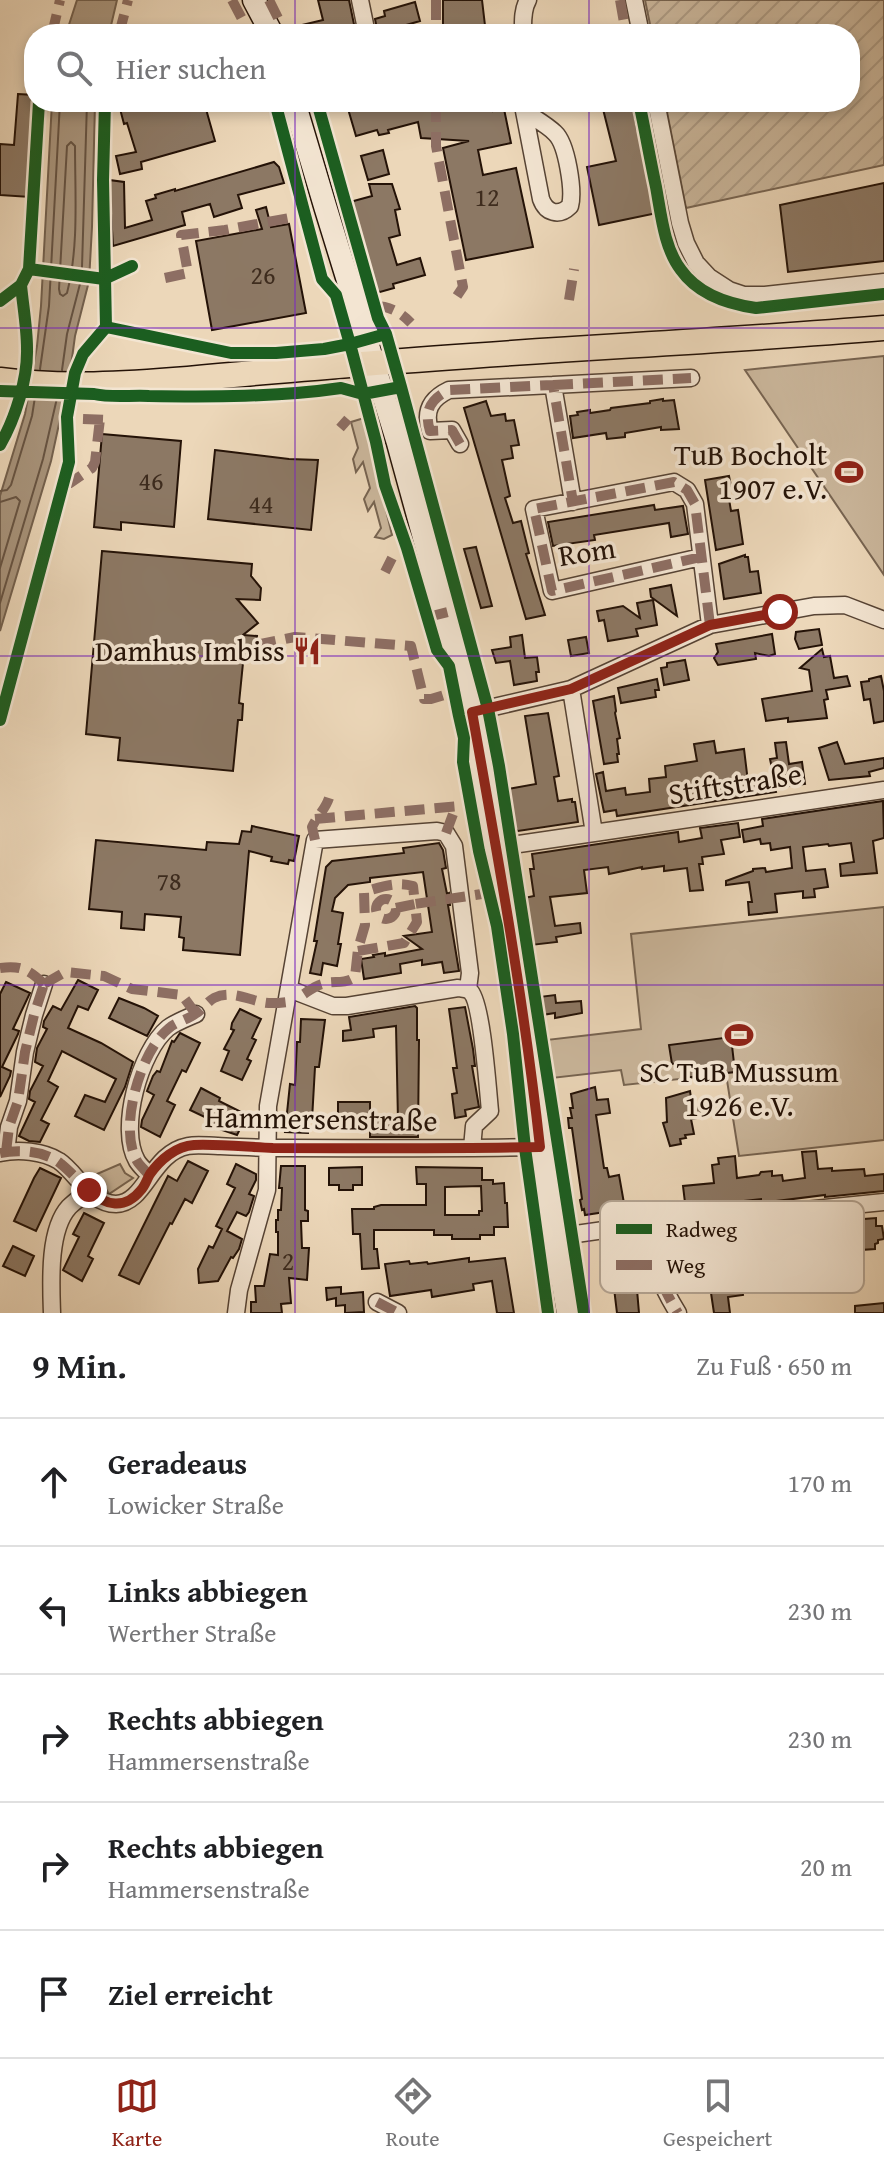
<!DOCTYPE html>
<html lang="de">
<head>
<meta charset="utf-8">
<style>
	:root { --surface:#fff; --page:#f6f6f6; --text:#202124; --muted:#757577; --line:#e0e0e0; --accent:#8f2418 }
	body { margin:0; font-family:"Gentium Book Plus",serif; background:var(--page); color:var(--text) }
	.stop { position:absolute; width:24px; height:24px; margin:-18px; border:6px solid #8f2418; border-radius:50%; background:#fff }
	.stop.end { background:#8f2418; border-color:#fff; box-shadow:0 2px 8px #0008 }
	.list { margin:0; padding:0; list-style:none }
	h2 { display:flex; justify-content:space-between; align-items:center; height:104px; margin:0; padding:0 32px; font-size:34px }
	h2 small { font-size:26px; font-weight:400; color:var(--muted) }
	.list li { display:grid; grid-template-columns:52px 1fr auto; gap:24px; align-items:center; box-sizing:border-box; height:128px; padding:0 32px; border-top:2px solid var(--line) }
	.list b { display:block; font-size:30px; white-space:nowrap }
	.list p { margin:0; font-size:26px; white-space:nowrap; color:var(--muted) }
	.list em { font-size:26px; font-style:normal; color:var(--muted) }
	.icon { flex:none; width:44px; height:44px; fill:none; stroke:currentColor; stroke-width:2; stroke-linecap:round; stroke-linejoin:round }
	.map { position:relative; flex:none; width:884px; height:1313px; overflow:hidden }
	.search { position:absolute; background:var(--surface); box-shadow:0 4px 12px #0003; left:24px; right:24px; top:24px; height:88px; display:flex; align-items:center; gap:20px; box-sizing:border-box; padding:0 28px; border-radius:32px; color:var(--muted); font-size:30px }
	.sheet { height:744px; background:var(--surface) }
	nav { display:flex; justify-content:space-around; align-items:center; box-sizing:border-box; height:112px; border-top:2px solid var(--line); background:var(--surface); font-size:22px; color:var(--muted) }
	nav a { display:grid; justify-items:center; gap:4px }
	nav .on { color:var(--accent) }
	.map>svg:first-child { display:block }
	.green { fill:#cab69b; stroke:#776451; stroke-width:2 }
	.garden { fill:url(#garden-furrows); stroke:#776451; stroke-width:2 }
	.water { fill:#a8947c; stroke:#73604d; stroke-width:2 }
	.lines { fill:none; stroke-linecap:round; stroke-linejoin:round }
	.shore { stroke:#665342; stroke-width:2 }
	.building { fill:#8c7864; stroke:#241207; stroke-width:2; fill-rule:evenodd }
	.street-casing { stroke:#564334; stroke-width:19 }
	.secondary-casing { stroke:#241207; stroke-width:25 }
	.primary-casing { stroke:#241207; stroke-width:27 }
	.street { stroke:#f3e5d2; stroke-width:16 }
	.secondary { stroke:#f3e5d2; stroke-width:22 }
	.primary { stroke:#ecd7b9; stroke-width:24 }
	.quiet { stroke:#8d6e63; stroke-width:10; stroke-dasharray:20 10; stroke-linecap:butt }
	.cycleway-casing { stroke:#f3e5d2; stroke-width:17 }
	.cycleway { stroke:#1b5e20; stroke-width:12 }
	.route { stroke:#8f2418; stroke-width:10 }
	.grid { fill:none; stroke:#7b2cbf; stroke-width:2; stroke-opacity:0.55 }
	.labels { text-anchor:middle; stroke-width:7; stroke-linejoin:round; paint-order:stroke }
	.number-label { font-size:26px; fill:#3e2c1e }
	.poi-label { font-size:30px; fill:#241207; stroke:#f3e5d2; text-anchor:end }
	.street-label { font-size:30px; fill:#241207; stroke:#f3e5d2 }
	.key { fill:#f3e5d2; stroke:#b5a695; stroke-width:2 }
	.key-label { font-size:22px; fill:#241207 }
</style>
</head>
<body>
<div class="map">
<svg width="884" height="1313" viewBox="0 0 884 1313">
	<defs>
		<pattern id="garden-furrows" width="10" height="10" patternUnits="userSpaceOnUse" patternTransform="scale(2)"><rect width="10" height="10" fill="#cab69b"/><path d="M-1 1l2-2M0 10L10 0M9 11l2-2" fill="none" stroke="#ad9b84"/></pattern>
	</defs>
	<rect width="100%" height="100%" fill="#ecd7b9"/>
	<filter id="stains"><feTurbulence type="fractalNoise" baseFrequency=".0025" numOctaves="4"/><feColorMatrix values="0 0 0 0 .2 0 0 0 0 .09 0 0 0 0 .02 0 0 0 .5 -.17"/></filter>
	<radialGradient id="worn" r=".72"><stop offset=".6" stop-color="#630" stop-opacity="0"/><stop offset="1" stop-color="#630" stop-opacity=".3"/></radialGradient>
	<path class="green" d="M884,356V575L745,370Z
		M364,418L392,535L384,539L375,537L381,528L374,502L368,511L364,499L370,488L363,462L356,472L353,459L358,448L351,422Z
		M884,907V1140L739,1156L726,1074L624,1085L621,1070L552,1078L546,1040L641,1029L631,934Z
		M120,1164L125,1173L133,1178L109,1194L97,1174Z"/>
	<path class="garden" d="M645,0H884V165L686,208L665,102H850V34H652Z"/>
	<path class="water" d="M77,0H117L109,34H66Z
		M52,102H95L92,227L89,281L75,336L70,373L51,461L0,631V496L25,414L37,346L41,306Z"/>
	<g class="lines">
		<path class="shore" d="M71,142L75,146C75,194 79,247 67,293L63,296L60,294L59,289L67,146Z
			M40,369L49,306L60,102
			M62,370L67,334L81,280L82,267L87,102
			M0,491L7,490L11,485L32,416L35,397
			M0,502L16,497L20,501L0,568
			M0,603L43,459L57,398"/>
	</g>
	<path class="building" d="M318,0H349L356,34H327L326,30L305,34L302,25L323,20Z
		M443,0H482L486,34H443Z
		M415,2L420,21L389,30L390,32L378,34L375,19L385,16L384,11Z
		M18,94L34,95V102H36L30,197L0,195V144L14,145Z
		M121,102H204L215,141L141,162L142,169L120,174L116,156L136,152L127,123L124,124L119,105L122,104Z
		M346,102H492L493,111L504,109L511,143L478,150L483,175L516,168L533,247L466,260L443,148L469,141L421,138L418,122L388,130L389,133L379,135L377,130L356,136Z
		M604,102H632L637,130L640,132L657,213L599,225L587,167L616,161L603,109L605,108Z
		M383,150L389,174L368,180L361,156Z
		M274,162L279,167L284,183L238,195L242,208L214,217L210,204L182,212L185,225L113,246L109,180L124,182L125,228L152,220L146,201L156,198L155,195L175,189V191Z
		M884,183V261L788,272L780,205Z
		M369,184H392L400,209L395,210L400,235L389,238L397,265L420,258L425,275L393,284L394,288L380,292L375,290L350,202L372,196Z
		M266,207L271,227L289,224L306,313L212,330L196,241L262,229L256,210Z
		M663,399V401L674,400L679,429L661,430V427L625,433V437L607,439L606,433L573,438L570,416L578,415L577,412L590,410V413L610,410L611,408L650,403V401Z
		M486,401L491,416L505,414L506,421L514,420L519,445L511,446L513,458L502,460L510,496L505,498L513,523L521,521L529,553L526,554L545,615L526,619L464,408Z
		M102,434L181,441L174,527L121,522V530L94,527Z
		M215,450L289,459L318,460L311,530L208,519Z
		M729,476L731,486L727,487L731,511L738,510L743,544L716,550L705,480Z
		M654,505L655,510L683,506L688,534L671,537L669,523L594,535L595,540L553,546L548,522Z
		M476,547L492,606L481,608L464,549Z
		M102,551L252,564L251,576L261,588L260,600L237,599L258,623L243,635L257,636L255,654L244,653L239,703L243,704L242,720H238L233,771L118,760L120,738L86,734Z
		M745,555V557H748L750,572L758,571L761,593L724,599L719,564Z
		M671,585L677,616L651,597L650,589Z
		M653,600L657,625L636,629L638,636L608,641L604,620L599,621L597,611L623,606L640,618L637,603Z
		M819,629L822,645L799,649L795,639L796,632Z
		M772,634L775,654L769,656L755,653L756,659L718,665L714,658L718,652L716,644Z
		M522,635L525,658L537,657L539,672H536L537,681L514,685L510,661L496,663L492,650L511,647L510,637Z
		M586,637L589,653L571,656L568,640Z
		M822,649L824,657L830,656L834,678L847,676L850,686L826,690L828,699L824,700L827,718L788,722V718L766,721L762,699L812,691L809,670L800,668Z
		M685,660L689,680L664,685L661,668L667,667V663Z
		M881,676L884,691V721L874,723L870,699L864,700L861,682L869,681V679Z
		M657,679L659,690H655L656,697L621,703L618,688Z
		M614,696L616,711L615,713L620,738L617,739L619,754H617L618,762L604,764L593,701Z
		M548,713L559,776L554,777L558,801L572,799V802H575L578,822L518,831L514,828L508,789L536,784L525,716Z
		M714,741L716,753L744,749L748,782L774,778L770,759L777,758L775,743L786,742L789,764L802,762L805,784L775,788L776,792L617,816L616,810L604,812L596,774L603,772L606,791L625,788L626,795L650,792L649,779L666,777L665,766L697,761L694,744Z
		M837,742L845,764L884,758V768L869,772L870,776L829,780L819,748Z
		M883,801L884,838L873,841L877,873L841,876L840,864L854,862L851,843L829,846L828,844L803,847L806,871L825,869L828,887L814,889L815,897L803,898V891L775,894L777,912L749,915L748,902H752L749,882L726,885V881L753,871V869L765,868L766,872L792,868L790,847L771,850L770,843L761,844L760,839L744,842L742,830L763,826L762,819Z
		M738,823L740,837L721,840L724,854L702,857L703,864H699L703,890L690,891L687,868L664,871V866L642,869V867L609,874L608,867L584,870L587,893L550,897L555,926L580,923L581,933L556,937L557,942L531,945L524,898L534,896L530,869H534L532,854L678,832L679,842L702,838L700,828Z
		M252,826L299,836L294,861L289,860L288,864L271,861L272,857L249,851L240,955L183,950L184,938L179,937L181,917L145,914L144,930L121,928L122,912L89,909L96,840L206,850L207,842L239,844L242,831L251,832Z
		M439,843L443,850L446,868L442,869L447,894L449,893L450,905H448L459,971L444,973L442,962L422,965V960L400,964L401,973L364,979L361,959L374,957L373,955L385,953V956L422,949L404,936L432,932L423,872L370,878V882L348,885L335,898L332,911L343,913L338,944H341L337,966L323,963L321,975L310,973L317,941H314L326,867L332,861L404,853L403,848Z
		M78,980L98,990L88,1010L78,1006L68,1028L101,1043L133,1062L125,1087L104,1130L75,1116L85,1095L105,1102L116,1079L62,1051L48,1081L58,1087L41,1120L49,1124L40,1142L29,1141L19,1136L35,1102L29,1099L30,1091L43,1066L35,1062L37,1048L47,1029L43,1027L44,1021L53,1006L61,1010Z
		M6,982L30,993L13,1029L19,1031L18,1034L2,1067L11,1071L10,1076L0,1097V994Z
		M555,995L556,1003L581,1001L582,1013L555,1018V1013L542,1015L539,997Z
		M119,998L144,1008L158,1016L147,1036L109,1018Z
		M415,1006L417,1008V1040H419L418,1137H370V1121H398L396,1026L373,1029L374,1037L353,1040L343,1041V1031L351,1030L349,1017Z
		M465,1007L473,1049L475,1066H472L479,1107L465,1110L466,1116L455,1118L452,1094L457,1093L453,1068H457L449,1009Z
		M240,1009L261,1019L252,1038L256,1040L247,1059L251,1061L242,1080L221,1071L229,1051L224,1049L234,1030L231,1029L232,1023Z
		M301,1019L325,1020L319,1067H315L312,1120H309L308,1133L285,1132L290,1084L295,1085L297,1042H300Z
		M180,1033L200,1043L186,1072L182,1070L167,1101L175,1105L160,1137L141,1127L142,1120L154,1095L147,1091L153,1076L157,1071L160,1072L172,1041L174,1042Z
		M731,1037L735,1072L683,1078L681,1063L672,1064L669,1045Z
		M595,1087L597,1100L608,1099L610,1113L596,1115L604,1168H607L609,1177L619,1175L625,1209L585,1215L584,1209L582,1210L580,1200L582,1199L572,1128H569L568,1118H572L570,1108H573L571,1094Z
		M201,1088L220,1098L219,1101L247,1115L237,1135L216,1128L217,1126L208,1121L209,1119L190,1110Z
		M690,1091L692,1105L703,1103L705,1117L691,1119L694,1134L685,1135L686,1138L680,1139L681,1144L670,1146L663,1123L667,1122L666,1098Z
		M338,1102H370V1127H338Z
		M816,1151L818,1169L832,1168V1171L864,1169L865,1176L884,1174V1191L825,1197V1195L761,1203V1199L717,1204V1208L686,1211L683,1186L714,1183L712,1165L719,1164L718,1158L735,1156L737,1178L759,1175L761,1172L772,1171V1176L782,1175L783,1181L805,1178L802,1152Z
		M188,1161L208,1171L192,1203L185,1199L172,1224L170,1223L139,1284L119,1275L168,1176L177,1181Z
		M236,1164L256,1174V1180L249,1194L254,1196L249,1212L246,1216L237,1212L227,1231L242,1239L239,1249L233,1258L231,1257L218,1281L199,1283L198,1269L209,1246L213,1248L222,1229L216,1226L235,1188L227,1184Z
		M281,1166H305V1210L308,1211V1221H301L302,1248H309L307,1280L289,1278L291,1303L281,1304L282,1313H251V1302H256L255,1286H264L270,1254L278,1255V1232H276V1220H278V1210H281L282,1188H279Z
		M362,1167V1185H353V1190H339V1185H329V1168Z
		M416,1167L482,1168V1180H493V1184L504,1183L505,1203H507L508,1227H494V1235H480V1239H452V1235H434V1230H374V1249H377L379,1268L362,1269L360,1234H353L352,1209H374V1207L381,1205H426V1184H417ZM481,1186L482,1211H479V1215H445V1187Z
		M40,1168L61,1178L36,1231L14,1221L34,1178Z
		M84,1213L104,1223L88,1256L93,1259L82,1281L63,1270L79,1237L73,1234Z
		M876,1218V1226H882L884,1239L878,1240V1243L875,1244V1249L861,1250L864,1280L853,1282L850,1251L845,1252V1245L730,1258L732,1280L741,1279L743,1295L728,1297L730,1313H714L711,1293H715L714,1285L722,1284L719,1256L695,1257V1254L665,1258L660,1236L731,1228L732,1236L864,1222V1219Z
		M626,1239L630,1278H636L639,1313H617L613,1280H608L604,1241Z
		M13,1246L34,1256L25,1276L3,1266Z
		M469,1258V1262L505,1258L514,1313H497L492,1281L473,1284L474,1290L432,1297L431,1290L390,1296L385,1264L409,1261L410,1264L427,1262L428,1264Z
		M341,1287V1294L363,1292L364,1312L345,1313V1305L336,1306V1298L327,1300L326,1288Z
		M884,1303V1313H855V1306Z"/>
	<g class="lines">
		<defs>
			<path id="street" d="M360,0L367,34
				M634,0L641,34
				M523,34C523,23 522,10 528,0
				M524,102V111L541,199C546,213 559,217 570,206C574,191 567,144 555,133C547,125 534,118 524,111
				M656,102L680,223L686,243L696,263L709,277L729,290L744,295H765L884,282
				M553,385L691,378
				M460,444L452,430L430,431C424,411 430,399 449,390L553,385L573,502
				M701,557L552,591L534,509L674,482L687,490L695,504L710,625
				M571,689L594,833L884,790
				M472,712L571,689L710,625L814,606L845,605L884,620
				M512,845L594,833
				M289,989L333,1006H347L458,988C463,989 467,989 470,991C482,1001 488,1092 490,1111L474,1126L472,1148
				M6,1152L9,1127L18,1101L25,1052L34,1015L44,984
				M0,1153C18,1149 43,1151 59,1161C77,1173 90,1204 116,1204C146,1203 151,1153 188,1146C198,1144 209,1146 218,1146C241,1147 263,1148 285,1148C370,1148 455,1149 540,1147
				M149,1175C146,1171 140,1166 137,1161C118,1129 140,1051 168,1028C176,1022 187,1018 196,1014
				M645,1226C651,1260 660,1284 678,1313
				M555,1237L604,1230L884,1202
				M377,1302L398,1313
				M52,1313C51,1283 48,1230 69,1207C75,1201 83,1196 89,1190
				M236,1313L239,1290L267,1190L268,1106L315,840L437,831L446,833L454,846L470,973L468,989"/>
			<path id="secondary" d="M254,0L272,34
				M294,102L325,206L398,443L472,712L503,886L531,1067L540,1147L568,1313"/>
			<path id="primary" d="M0,380C62,388 126,384 188,379C250,373 313,368 375,363C545,349 715,342 884,328"/>
		</defs>
		<use href="#street" class="street-casing"/>
		<use href="#secondary" class="secondary-casing"/>
		<use href="#primary" class="primary-casing"/>
		<use href="#street" class="street"/>
		<use href="#secondary" class="secondary"/>
		<use href="#primary" class="primary"/>
		<path class="quiet" d="M232,0L250,34
			M269,0L286,34
			M436,0V34
			M620,0L626,34
			M52,34L60,0
			M119,34L128,0
			M436,102V146L463,287L457,296
			M165,278L188,273L181,235L225,230L305,215
			M569,300L574,269
			M374,306C390,306 400,312 411,323
			M553,385L691,378
			M83,419L110,420
			M340,428L348,419
			M460,444L452,430L430,431C424,411 430,399 449,390L553,385L573,502
			M64,481L70,483L92,468L95,462L100,419
			M701,557L552,591L534,509L674,482L687,490L695,504L710,625
			M385,572L392,558
			M428,617L460,609
			M256,645L295,637L411,646L424,699H431L454,692
			M315,819L471,805
			M446,833L456,806
			M315,840L312,827C317,816 325,810 329,798
			M376 909a10 10 0 1 1 20 0a10 10 0 1 1-20 0Z
			M358,951L404,943L417,922L415,904L396,908
			M0,968C21,965 29,970 44,984
			M44,984L65,972L104,976L132,989L182,995L196,1014
			M304,994C310,990 315,986 322,984C334,980 344,985 355,977L358,949L365,925L364,892C381,887 396,881 413,886L415,904L488,893
			M6,1152L9,1127L18,1101L25,1052L34,1015L44,984
			M0,1153C19,1149 46,1151 61,1164C71,1172 79,1182 89,1190
			M149,1175C146,1171 140,1166 137,1161C118,1129 140,1052 168,1029C175,1022 187,1020 195,1014C202,1010 207,1002 214,998C231,990 246,999 262,1002C270,1004 279,1003 287,1002
			M645,1226C651,1260 660,1284 678,1313
			M377,1302L398,1313"/>
		<defs>
			<path id="cycleway" d="M317,102L378,318L386,334L401,387L488,709L499,766L584,1313
				M639,102C645,130 650,159 656,187C661,214 664,248 681,270C698,294 728,304 756,308L884,294
				M29,269L104,279L132,266
				M0,301L21,285L29,269L39,102
				M106,327L231,353H276L324,349L350,344L336,295L322,279L275,102
				M386,334L350,344L376,442L385,485L407,548L437,650L449,666L459,716L464,738L463,762L479,851L497,926L513,1034L525,1148L548,1313
				M0,391L94,394C112,398 130,395 149,396C210,397 280,397 341,388L363,394L401,387
				M0,445C15,419 28,379 27,348C27,328 23,306 21,285
				M0,720L69,462L67,417L75,373L83,354L106,327L103,180L105,102"/>
		</defs>
		<use href="#cycleway" class="cycleway-casing"/>
		<use href="#cycleway" class="cycleway"/>
	</g>
	<g class="lines">
		<path class="route" d="M89,1190C105,1206 125,1210 141,1190C145,1186 147,1179 150,1174C160,1160 176,1146 194,1145C220,1144 247,1147 273,1148C362,1148 451,1149 540,1147C524,1001 498,857 472,712L571,689L710,625L780,612"/>
	</g>
	<path class="grid" d="M295,0V34M589,0V34M295,102V1313M589,102V1313M0,328H884M0,656H884M0,985H884"/>
	<defs>
		<symbol id="stadium-bare" viewBox="-9 -9 18 18"><path d="M0-5a6.5 5 0 1 0 0 10a6.5 5 0 1 0 0-10ZM-3.5-1.8h7v3.6h-7Z" fill="#8f2418" stroke="#f3e5d2" stroke-width="2.5" paint-order="stroke"/></symbol>
		<symbol id="restaurant-bare" viewBox="-9 -9 18 18"><path d="M-5-6h1v4h1v-4h1v4h1v-4h1v5L-1.5 .5V6h-2V.5L-5-1ZM5-6V6H3V1.5H1.5Q1.5-4 5-6Z" fill="#8f2418" stroke="#f3e5d2" stroke-width="2.5" paint-order="stroke"/></symbol>
	</defs>
	<g fill-rule="evenodd">
		<use href="#stadium-bare" x="829" y="452" width="40" height="40"/>
		<use href="#restaurant-bare" x="287" y="631" width="40" height="40"/>
		<use href="#stadium-bare" x="719" y="1015" width="40" height="40"/>
	</g>
	<g class="labels">
		<g class="number-label">
			<text x="487" y="206">12</text>
			<text x="263" y="284">26</text>
			<text x="151" y="490">46</text>
			<text x="261" y="513">44</text>
			<text x="169" y="890">78</text>
			<text x="288" y="1270">2</text>
		</g>
		<g class="poi-label">
			<text x="827" y="465">TuB Bocholt<tspan x="827" dy="34">1907 e.V.</tspan></text>
			<text x="285" y="661">Damhus Imbiss</text>
			<text x="739" y="1082" text-anchor="middle">SC TuB Mussum<tspan x="739" dy="34">1926 e.V.</tspan></text>
		</g>
		<g class="street-label">
			<text transform="translate(587 552) rotate(-9)" y="10">Rom</text>
			<text transform="translate(735 784) rotate(-9)" y="10">Stiftstraße</text>
			<text transform="translate(321 1119) rotate(1)" y="10">Hammersenstraße</text>
		</g>
	</g>
	<rect x="600" y="1201" width="264" height="92" rx="12" class="key"/>
	<rect x="616" y="1224" width="36" height="10" fill="#1b5e20"/>
	<rect x="616" y="1260" width="36" height="10" fill="#8d6e63"/>
	<g class="key-label">
		<text x="666" y="1237">Radweg</text>
		<text x="666" y="1273">Weg</text>
	</g>
	<rect width="100%" height="100%" filter="url(#stains)"/>
	<rect width="100%" height="100%" fill="url(#worn)"/>
</svg>
<div class="stop" style="left:780px;top:612px"></div>
<div class="stop end" style="left:89px;top:1190px"></div>
<div class="search"><svg class="icon" aria-label="search" viewBox="0 0 24 24"><circle cx="10" cy="10" r="6"/><path d="M15 15l6 6"/></svg>Hier suchen</div>
</div>
<section class="sheet">
<h2>9 Min.<small>Zu Fuß · 650 m</small></h2>
<ul class="list">
<li><svg class="icon" aria-label="ahead" viewBox="0 0 24 24"><path d="M12 20V5M6 11l6-6 6 6"/></svg><div><b>Geradeaus</b><p>Lowicker Straße</p></div><em>170 m</em></li>
<li><svg class="icon" aria-label="left" viewBox="0 0 24 24"><path d="M17 20v-9H6M10 6l-5 5 5 5"/></svg><div><b>Links abbiegen</b><p>Werther Straße</p></div><em>230 m</em></li>
<li><svg class="icon" aria-label="right" viewBox="0 0 24 24"><path d="M7 20v-9h11M14 6l5 5-5 5"/></svg><div><b>Rechts abbiegen</b><p>Hammersenstraße</p></div><em>230 m</em></li>
<li><svg class="icon" aria-label="right" viewBox="0 0 24 24"><path d="M7 20v-9h11M14 6l5 5-5 5"/></svg><div><b>Rechts abbiegen</b><p>Hammersenstraße</p></div><em>20 m</em></li>
<li><svg class="icon" aria-label="arrive" viewBox="0 0 24 24"><path d="M6 21V4h12l-3 4 3 4H6"/></svg><div><b>Ziel erreicht</b></div></li>
</ul>
</section>
<nav>
<a class="on"><svg class="icon" aria-label="map" viewBox="0 0 24 24"><path d="M3 6l6-2 6 2 6-2v14l-6 2-6-2-6 2zM9 4v14M15 6v14"/></svg>Karte</a>
<a><svg class="icon" aria-label="directions" viewBox="0 0 24 24"><path d="M12 3l9 9-9 9-9-9zM9 14v-3h6M13 9l2 2-2 2"/></svg>Route</a>
<a><svg class="icon" aria-label="saved" viewBox="0 0 24 24"><path d="M7 4h10v16l-5-4-5 4z"/></svg>Gespeichert</a>
</nav>
</body>
</html>
